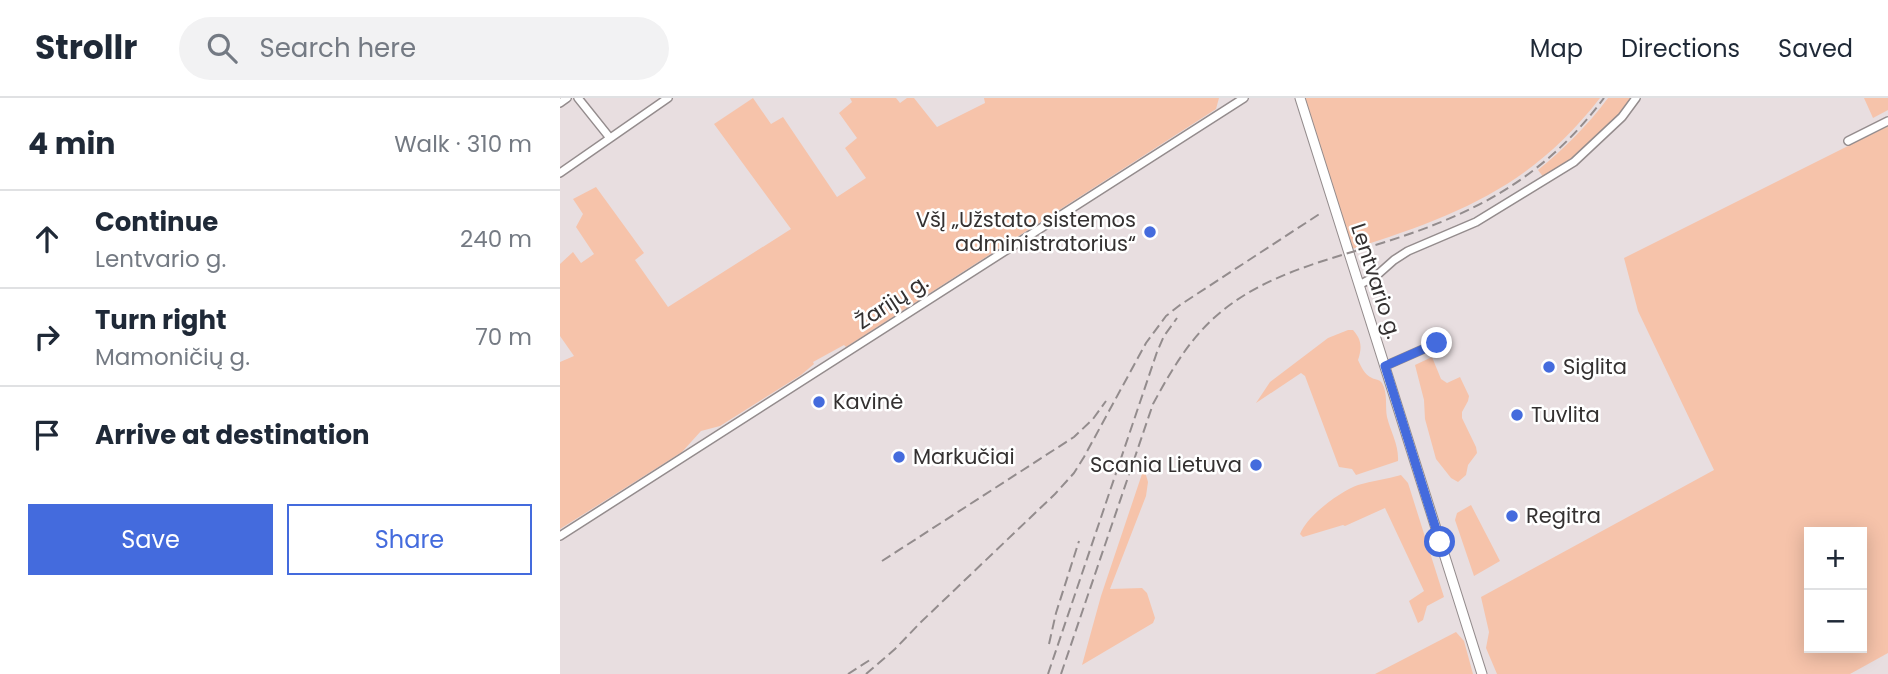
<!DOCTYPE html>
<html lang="en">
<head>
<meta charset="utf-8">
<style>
	:root { --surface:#fff; --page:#f2f2f3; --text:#1f2937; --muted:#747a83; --line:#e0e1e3; --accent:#446bdd }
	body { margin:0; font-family:Poppins,sans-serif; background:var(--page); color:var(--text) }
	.controls { position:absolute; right:21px; bottom:21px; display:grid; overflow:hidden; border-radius:0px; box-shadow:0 4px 18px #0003 }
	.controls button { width:63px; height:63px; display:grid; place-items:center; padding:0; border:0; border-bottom:2px solid var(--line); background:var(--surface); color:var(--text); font:35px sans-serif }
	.stop { position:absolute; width:21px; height:21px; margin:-16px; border:5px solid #446bdd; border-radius:50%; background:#fff }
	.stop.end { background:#446bdd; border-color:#fff; box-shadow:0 2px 7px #0008 }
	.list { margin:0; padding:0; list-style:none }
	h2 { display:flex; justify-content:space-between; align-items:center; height:91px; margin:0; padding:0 28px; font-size:30px }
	h2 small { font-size:23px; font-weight:400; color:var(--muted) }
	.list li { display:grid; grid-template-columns:46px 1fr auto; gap:21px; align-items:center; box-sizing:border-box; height:98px; padding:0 28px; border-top:2px solid var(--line) }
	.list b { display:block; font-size:26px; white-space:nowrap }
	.list p { margin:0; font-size:23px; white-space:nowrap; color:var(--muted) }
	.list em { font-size:23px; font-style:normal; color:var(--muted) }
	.actions { display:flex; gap:14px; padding:21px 28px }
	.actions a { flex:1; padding:16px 0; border:2px solid var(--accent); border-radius:0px; text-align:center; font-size:24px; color:var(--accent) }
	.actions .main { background:var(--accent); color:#fff }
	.icon { flex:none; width:38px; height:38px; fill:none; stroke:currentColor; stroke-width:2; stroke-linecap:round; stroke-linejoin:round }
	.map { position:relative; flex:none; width:1328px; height:576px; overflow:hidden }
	header { display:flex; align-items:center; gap:42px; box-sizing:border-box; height:98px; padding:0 35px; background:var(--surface); border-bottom:2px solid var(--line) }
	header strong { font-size:33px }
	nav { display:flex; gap:38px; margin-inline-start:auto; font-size:24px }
	.search { width:490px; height:63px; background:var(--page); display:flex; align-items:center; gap:18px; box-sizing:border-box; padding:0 24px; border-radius:38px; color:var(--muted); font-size:26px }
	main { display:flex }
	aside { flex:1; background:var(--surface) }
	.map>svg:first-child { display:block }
	.green { fill:#f6c3aa; fill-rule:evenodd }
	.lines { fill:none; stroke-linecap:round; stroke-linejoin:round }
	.minor-casing { stroke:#948c8d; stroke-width:10 }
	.major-casing { stroke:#948c8d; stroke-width:11 }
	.minor { stroke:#fff; stroke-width:7 }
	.major { stroke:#fff; stroke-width:9 }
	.rail { stroke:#938c8d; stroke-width:2; stroke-dasharray:10 5; stroke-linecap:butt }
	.route { stroke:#446bdd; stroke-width:9 }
	.poi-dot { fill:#446bdd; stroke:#fff; stroke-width:2.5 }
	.labels { text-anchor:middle; stroke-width:5; stroke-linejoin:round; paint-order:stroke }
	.poi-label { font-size:21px; fill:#343131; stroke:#fff; text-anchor:start }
	.street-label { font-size:21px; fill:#343131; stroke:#fff }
</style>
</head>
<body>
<header>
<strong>Strollr</strong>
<div class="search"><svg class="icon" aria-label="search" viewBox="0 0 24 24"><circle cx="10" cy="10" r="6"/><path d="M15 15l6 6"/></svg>Search here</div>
<nav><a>Map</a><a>Directions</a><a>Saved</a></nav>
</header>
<main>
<aside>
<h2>4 min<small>Walk · 310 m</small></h2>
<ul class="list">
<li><svg class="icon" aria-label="ahead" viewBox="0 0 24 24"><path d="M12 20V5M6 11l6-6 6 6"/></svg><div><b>Continue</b><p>Lentvario g.</p></div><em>240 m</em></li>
<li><svg class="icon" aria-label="right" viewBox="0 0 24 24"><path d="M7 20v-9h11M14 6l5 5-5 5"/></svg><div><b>Turn right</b><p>Mamoničių g.</p></div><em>70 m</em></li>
<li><svg class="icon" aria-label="arrive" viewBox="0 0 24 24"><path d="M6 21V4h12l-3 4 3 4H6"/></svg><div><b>Arrive at destination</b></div></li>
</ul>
<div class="actions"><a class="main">Save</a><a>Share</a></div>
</aside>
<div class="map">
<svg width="1328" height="576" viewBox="0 0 1328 576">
	<rect width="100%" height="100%" fill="#e8dee0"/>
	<path class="green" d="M193,0L211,26L223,19L277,99L306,80L285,50L297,40L279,15L292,4L290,0H336L340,5L347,0H354L377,29L425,5L424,0H659L656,11L286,249L284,247L253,264L254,266L241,277L160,328L141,333L122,354L0,431V264L14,258L0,238V166L13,154L21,165L34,156L16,129L23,116L13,101L36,89L84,155L75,162L108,209L231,131L154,26Z
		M744,0H1040C971,89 896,118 792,151Z
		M1048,0H1071C1048,33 1017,57 984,80L978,72C1004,51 1028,27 1048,0Z
		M1304,0H1328V12L1313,20Z
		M1328,28V555L1290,576H937L926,550L929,534L921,499L1154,372L1078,213L1064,160ZM1249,434H1302V550H1249Z
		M788,232H793C802,242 802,250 798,262C802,270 804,276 812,280C816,282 819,281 822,285C828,295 825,309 827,319C831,335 839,347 838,363L796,377L792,371L779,369L745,278L741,275L696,305L710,284L768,240Z
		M872,259L881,281L887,285L900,279L909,298L908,303L902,314V320L916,349L917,355L908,367L906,377L898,384L891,380L876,361L865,321L864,302L855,267Z
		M584,370L588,384L586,398L550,491L582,490L587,495L595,520L593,525L522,567L541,498Z
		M841,377L848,385L884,499L867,508L863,522L858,525L849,503L864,493L825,410L785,428L783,427L743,439L740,436C747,418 779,394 798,387C812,383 827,381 841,377Z
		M911,407L940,463L914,478L895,422L897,415Z
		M896,534L904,543L913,576H815Z"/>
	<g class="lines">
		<defs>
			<path id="minor" d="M18,0L50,40
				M0,5L7,0
				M1288,43L1328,23
				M0,75L108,0
				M799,187L816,178L834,162L848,153L916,124L1014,64L1062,19L1076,0
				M825,268L877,245
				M0,438L684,0"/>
			<path id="major" d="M740,0L922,576"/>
		</defs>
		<use href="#minor" class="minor-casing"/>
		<use href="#major" class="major-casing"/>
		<use href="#minor" class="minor"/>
		<use href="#major" class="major"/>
		<path class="rail" d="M322,463L514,339L533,321L546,303
			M489,546L496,515L519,443
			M288,576L313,560
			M306,576L335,551L361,524L495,396L514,375L524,359L586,245L606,218L620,207L761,115
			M488,576L597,254L604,238L617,220
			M501,576L593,306C612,271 631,238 662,213C705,178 759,164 812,148C909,119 982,83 1044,0"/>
	</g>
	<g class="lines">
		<path class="route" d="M877,245L825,268L880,444"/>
	</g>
	<g class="poi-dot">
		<circle cx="590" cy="134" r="7"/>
		<circle cx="989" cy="269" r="7"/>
		<circle cx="259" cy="304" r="7"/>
		<circle cx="957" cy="317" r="7"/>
		<circle cx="339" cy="359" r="7"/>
		<circle cx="696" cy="367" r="7"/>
		<circle cx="952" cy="418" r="7"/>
	</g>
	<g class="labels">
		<g class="poi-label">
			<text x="576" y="129" text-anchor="end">VšĮ „Užstato sistemos<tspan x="576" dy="24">administratorius“</tspan></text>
			<text x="1003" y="276">Siglita</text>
			<text x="273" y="311">Kavinė</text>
			<text x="971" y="324">Tuvlita</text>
			<text x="353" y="366">Markučiai</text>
			<text x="682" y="374" text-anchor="end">Scania Lietuva</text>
			<text x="966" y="425">Regitra</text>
		</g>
		<g class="street-label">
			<text transform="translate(816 183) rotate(72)" y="7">Lentvario g.</text>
			<text transform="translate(332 204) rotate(-33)" y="7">Žarijų g.</text>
		</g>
	</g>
</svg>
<div class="controls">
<button>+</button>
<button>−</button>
</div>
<div class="stop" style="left:880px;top:444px"></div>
<div class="stop end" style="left:877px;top:245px"></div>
</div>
</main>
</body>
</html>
